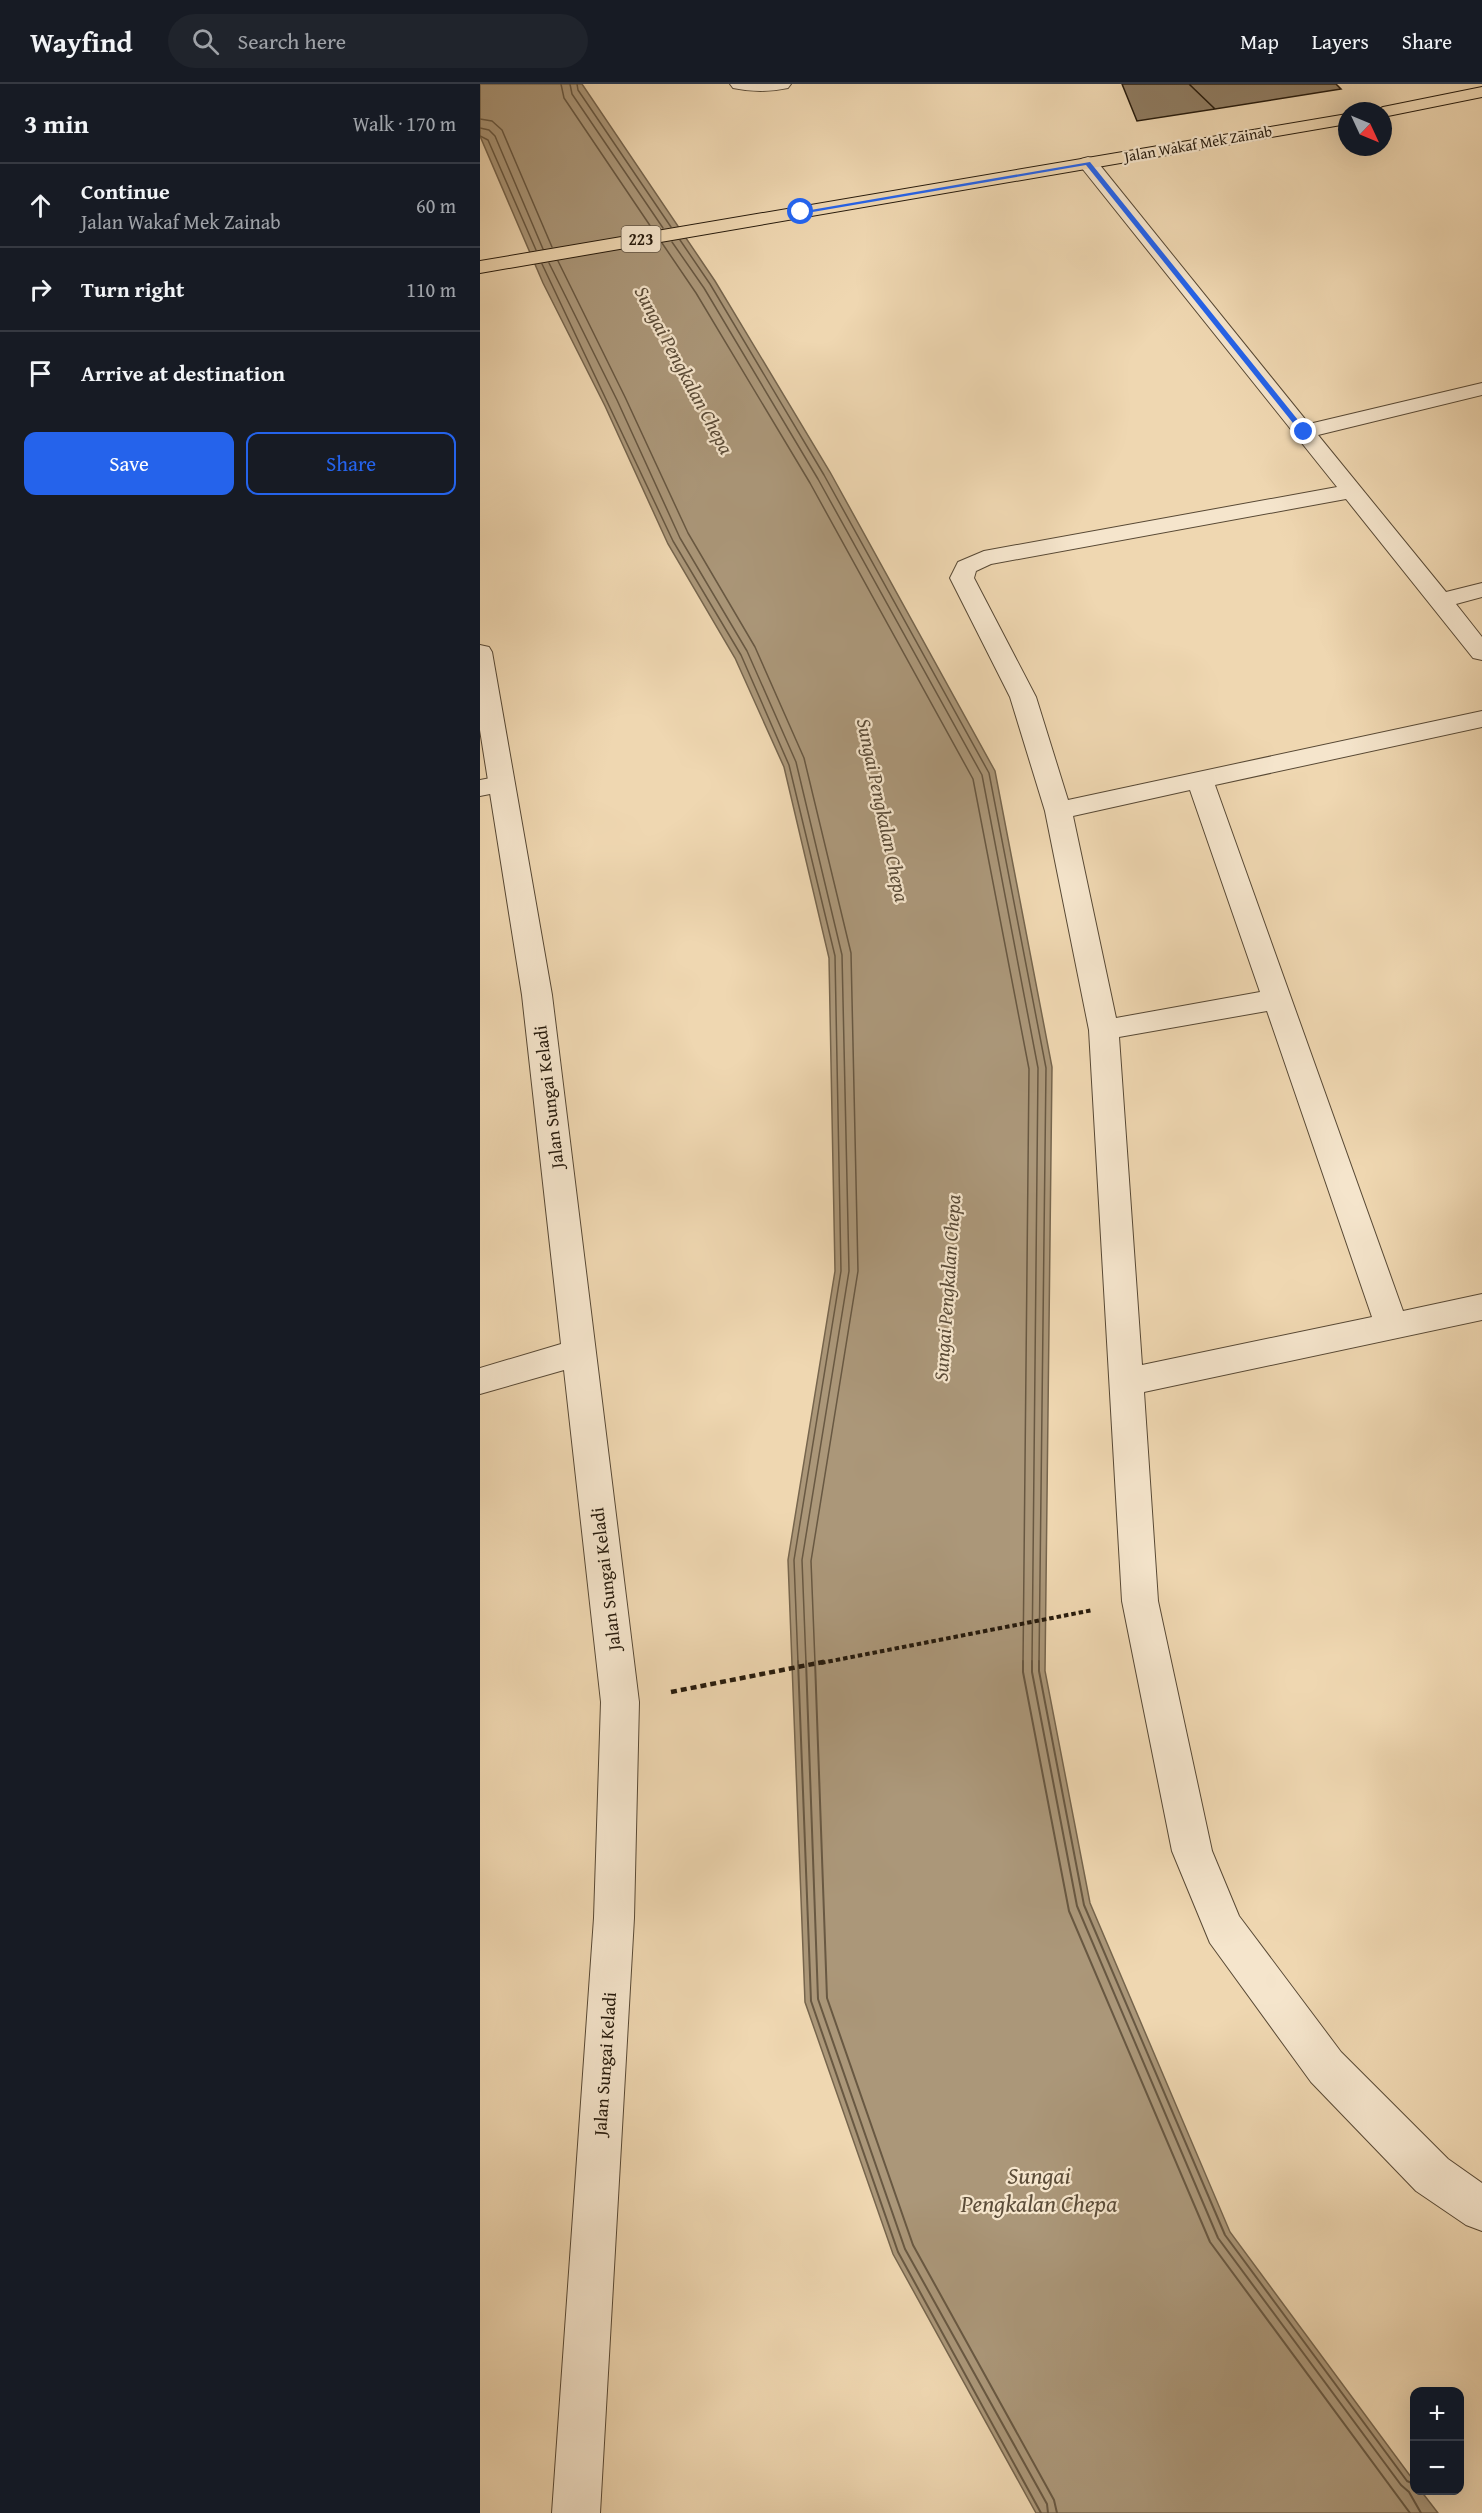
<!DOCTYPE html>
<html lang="en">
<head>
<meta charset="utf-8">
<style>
	:root { --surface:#171b24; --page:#20242c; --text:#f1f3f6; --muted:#9ea1a6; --line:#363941; --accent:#2563eb }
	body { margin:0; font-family:"Gentium Book Plus",serif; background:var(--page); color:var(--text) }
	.controls { position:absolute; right:18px; bottom:18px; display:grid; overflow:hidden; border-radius:12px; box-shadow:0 6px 24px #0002 }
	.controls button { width:54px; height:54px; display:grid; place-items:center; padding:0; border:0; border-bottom:2px solid var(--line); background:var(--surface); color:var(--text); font:30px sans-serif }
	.compass { position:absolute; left:858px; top:18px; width:54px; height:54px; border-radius:50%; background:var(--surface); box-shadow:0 6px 24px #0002; rotate:134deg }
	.stop { position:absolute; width:18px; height:18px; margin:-14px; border:4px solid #2563eb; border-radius:50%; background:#fff }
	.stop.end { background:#2563eb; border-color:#fff; box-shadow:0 2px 6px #0008 }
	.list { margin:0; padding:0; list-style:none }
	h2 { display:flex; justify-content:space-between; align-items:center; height:78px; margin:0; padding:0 24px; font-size:26px }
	h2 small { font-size:20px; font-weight:400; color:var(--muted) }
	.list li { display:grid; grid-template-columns:39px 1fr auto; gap:18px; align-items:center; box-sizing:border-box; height:84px; padding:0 24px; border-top:2px solid var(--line) }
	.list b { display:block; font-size:22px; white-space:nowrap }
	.list p { margin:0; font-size:20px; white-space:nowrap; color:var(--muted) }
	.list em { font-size:20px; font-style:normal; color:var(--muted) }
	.actions { display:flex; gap:12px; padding:18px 24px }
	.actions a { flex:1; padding:14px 0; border:2px solid var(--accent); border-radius:12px; text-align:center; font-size:21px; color:var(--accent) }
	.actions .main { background:var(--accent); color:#fff }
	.icon { flex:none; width:33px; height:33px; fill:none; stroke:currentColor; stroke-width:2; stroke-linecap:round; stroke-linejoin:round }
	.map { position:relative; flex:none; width:1002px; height:2429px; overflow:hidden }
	header { display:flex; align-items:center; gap:36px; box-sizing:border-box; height:84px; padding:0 30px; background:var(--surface); border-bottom:2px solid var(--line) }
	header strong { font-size:28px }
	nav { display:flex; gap:33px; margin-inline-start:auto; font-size:21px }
	.search { width:420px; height:54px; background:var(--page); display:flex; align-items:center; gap:15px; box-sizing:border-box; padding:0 21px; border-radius:33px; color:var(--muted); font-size:22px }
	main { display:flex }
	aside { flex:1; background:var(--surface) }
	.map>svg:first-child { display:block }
	.water { fill:#ab9779; stroke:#76654d; stroke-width:1.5 }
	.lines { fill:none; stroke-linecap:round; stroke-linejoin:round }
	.shore-far1 { stroke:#685842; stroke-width:1.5 }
	.shore { stroke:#685842; stroke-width:2 }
	.building { fill:#8f7c62; stroke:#261a0c; stroke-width:1.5 }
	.service-casing { stroke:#584935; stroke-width:2 }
	.minor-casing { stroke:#584935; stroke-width:2 }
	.primary-casing { stroke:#261a0c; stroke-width:2 }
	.path-far1 { stroke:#261a0c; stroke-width:4; stroke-dasharray:4.5 3; stroke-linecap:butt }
	.path { stroke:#261a0c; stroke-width:4.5; stroke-dasharray:6 4; stroke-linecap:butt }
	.service { fill:#f5e5cc; fill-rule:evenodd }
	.minor { fill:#f5e5cc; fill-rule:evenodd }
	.primary { fill:#efd7b1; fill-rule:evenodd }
	.route { fill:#2563eb }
	.labels { text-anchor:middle; stroke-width:4.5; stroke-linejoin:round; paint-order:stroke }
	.far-street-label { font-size:15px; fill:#261a0c; stroke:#f5e5cc }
	.shield { fill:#f5e5cc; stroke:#645746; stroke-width:1.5 }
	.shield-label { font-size:16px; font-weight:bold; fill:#261a0c }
	.street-label { font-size:18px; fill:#261a0c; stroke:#f5e5cc }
	.water-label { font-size:20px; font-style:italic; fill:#5b4c38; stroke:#f5e5cc }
	.near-water-label { font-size:24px; font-style:italic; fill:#5b4c38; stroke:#f5e5cc }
</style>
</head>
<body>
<header>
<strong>Wayfind</strong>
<div class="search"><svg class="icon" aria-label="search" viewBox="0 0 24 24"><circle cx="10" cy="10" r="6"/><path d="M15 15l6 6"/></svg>Search here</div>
<nav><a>Map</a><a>Layers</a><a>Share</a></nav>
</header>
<main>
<aside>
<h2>3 min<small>Walk · 170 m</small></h2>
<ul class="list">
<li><svg class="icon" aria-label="ahead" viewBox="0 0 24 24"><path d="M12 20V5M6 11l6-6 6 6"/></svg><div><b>Continue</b><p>Jalan Wakaf Mek Zainab</p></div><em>60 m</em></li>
<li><svg class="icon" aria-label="right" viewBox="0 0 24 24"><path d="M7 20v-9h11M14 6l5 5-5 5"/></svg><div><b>Turn right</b></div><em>110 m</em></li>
<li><svg class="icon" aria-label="arrive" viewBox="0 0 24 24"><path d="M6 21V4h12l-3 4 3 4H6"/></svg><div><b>Arrive at destination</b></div></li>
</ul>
<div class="actions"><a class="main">Save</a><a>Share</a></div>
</aside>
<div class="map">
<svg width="1002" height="2429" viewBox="0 0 1002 2429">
	<rect width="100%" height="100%" fill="#efd7b1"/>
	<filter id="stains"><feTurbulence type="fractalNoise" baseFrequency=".00333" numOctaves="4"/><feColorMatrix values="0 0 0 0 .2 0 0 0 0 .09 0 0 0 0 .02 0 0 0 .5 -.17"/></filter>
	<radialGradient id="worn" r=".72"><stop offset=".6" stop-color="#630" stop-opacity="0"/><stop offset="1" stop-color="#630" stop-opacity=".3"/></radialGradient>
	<path class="water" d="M0,0H102L235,197L350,388L515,687L572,983L565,1587L610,1819L750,2148L934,2397V2406L941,2407L958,2429H556L413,2170L325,1918L308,1476L355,1187L349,874L304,683L255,574L188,460L125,322L63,199L0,52Z"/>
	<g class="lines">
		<path class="shore-far1" d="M81,0L84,14L173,146
			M90,0L92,10L183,144
			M97,0L98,6L191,143
			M0,35L12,37L22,46L72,163
			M0,44L9,46L15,52L63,165
			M0,52L8,56L56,166
			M200,156L230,200L344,391L509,689L566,984L559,1579
			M192,158L224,204L338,395L502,691L558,984L552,1579
			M182,159L216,209L330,399L493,695L549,985L543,1579
			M78,177L145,313L208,449L275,563L324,674L371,869L378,1187L331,1477L335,1579
			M69,179L137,316L200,454L267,567L316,678L362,871L369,1187L322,1476L326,1579
			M62,180L193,457L261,571L309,681L355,872L361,1187L314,1476L318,1579"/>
		<path class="shore" d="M318,1577L331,1917L418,2168L561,2429
			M326,1577L338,1915L425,2165L567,2420L568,2429
			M335,1577L347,1914L433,2161L574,2416L577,2429
			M543,1577V1588L589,1827L730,2158L930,2429
			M552,1577V1588L597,1822L738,2154L921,2401L929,2408L941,2429
			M559,1577V1587L604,1821L745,2151L927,2397L934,2400"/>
	</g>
	<path class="building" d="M642,0H709L735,25L657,37Z
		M709,0H856L861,5L735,25Z"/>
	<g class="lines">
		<defs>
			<path id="service" d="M21,692L30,694L34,700L30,706L0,712V696Z"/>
			<path id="minor" d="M250,0H311L308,4C289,8 272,8 253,4Z
				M608,73L615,75L829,340L1002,299V311L838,351L966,508L1002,499V513L976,520L1002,553V576L993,574L866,415L511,480L496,487L494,494L556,613L588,716L1002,627V643L735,701L923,1227L1002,1210V1236L664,1308L678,1517L732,1767L759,1832L861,1968L968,2075L1002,2099V2147L986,2141L936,2107L831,1998L730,1859L692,1767L642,1517L609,946L565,727L530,613L470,494L478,478L504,467L857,403L601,83L599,79L601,75ZM710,706L780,908L636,934L593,732ZM787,927L892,1233L662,1281L639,953Z
				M0,561L9,563L12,568L72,911L159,1618L154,1834L120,2429H72L114,1834L121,1618L84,1286L0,1310V1284L81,1260L42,911L0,646Z"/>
			<path id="primary" d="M1002,3V13L903,33V27H895L903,23Z
				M867,30V40L0,189V177Z"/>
		</defs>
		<use href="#service" class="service-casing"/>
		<use href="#minor" class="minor-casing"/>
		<use href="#primary" class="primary-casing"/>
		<path class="path-far1" d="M341,1579L613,1526"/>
		<path class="path" d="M191,1608L348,1577"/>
		<use href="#service" class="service"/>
		<use href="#minor" class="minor"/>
		<use href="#primary" class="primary"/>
	</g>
	<path class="route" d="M610,78L826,346V349H821L606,81L321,130L319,128Z"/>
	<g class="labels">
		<g class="far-street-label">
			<text transform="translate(718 60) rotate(-10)" y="5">Jalan Wakaf Mek Zainab</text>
		</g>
		<rect class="shield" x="141.5" y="142" width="39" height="26" rx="4.5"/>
		<g class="shield-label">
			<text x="161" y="161">223</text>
		</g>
		<g class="street-label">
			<text transform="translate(69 1013) rotate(-97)" y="6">Jalan Sungai Keladi</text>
			<text transform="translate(126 1495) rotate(-97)" y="6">Jalan Sungai Keladi</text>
			<text transform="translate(125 1980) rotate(-86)" y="6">Jalan Sungai Keladi</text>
		</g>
		<g class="water-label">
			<text transform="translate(204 286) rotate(62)" y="7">Sungai Pengkalan Chepa</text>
			<text transform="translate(403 726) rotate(78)" y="7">Sungai Pengkalan Chepa</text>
			<text transform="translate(467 1204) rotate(-86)" y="7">Sungai Pengkalan Chepa</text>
		</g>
		<g class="near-water-label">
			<text x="559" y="2100">Sungai<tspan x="559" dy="28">Pengkalan Chepa</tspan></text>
		</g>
	</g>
	<rect width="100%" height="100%" filter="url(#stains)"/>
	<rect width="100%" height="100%" fill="url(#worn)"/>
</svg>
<div class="controls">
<button>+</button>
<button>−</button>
</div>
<svg class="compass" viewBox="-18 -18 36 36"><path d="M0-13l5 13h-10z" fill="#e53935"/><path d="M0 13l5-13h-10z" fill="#9ea1a6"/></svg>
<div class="stop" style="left:321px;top:128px"></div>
<div class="stop end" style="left:824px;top:348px"></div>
</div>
</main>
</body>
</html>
